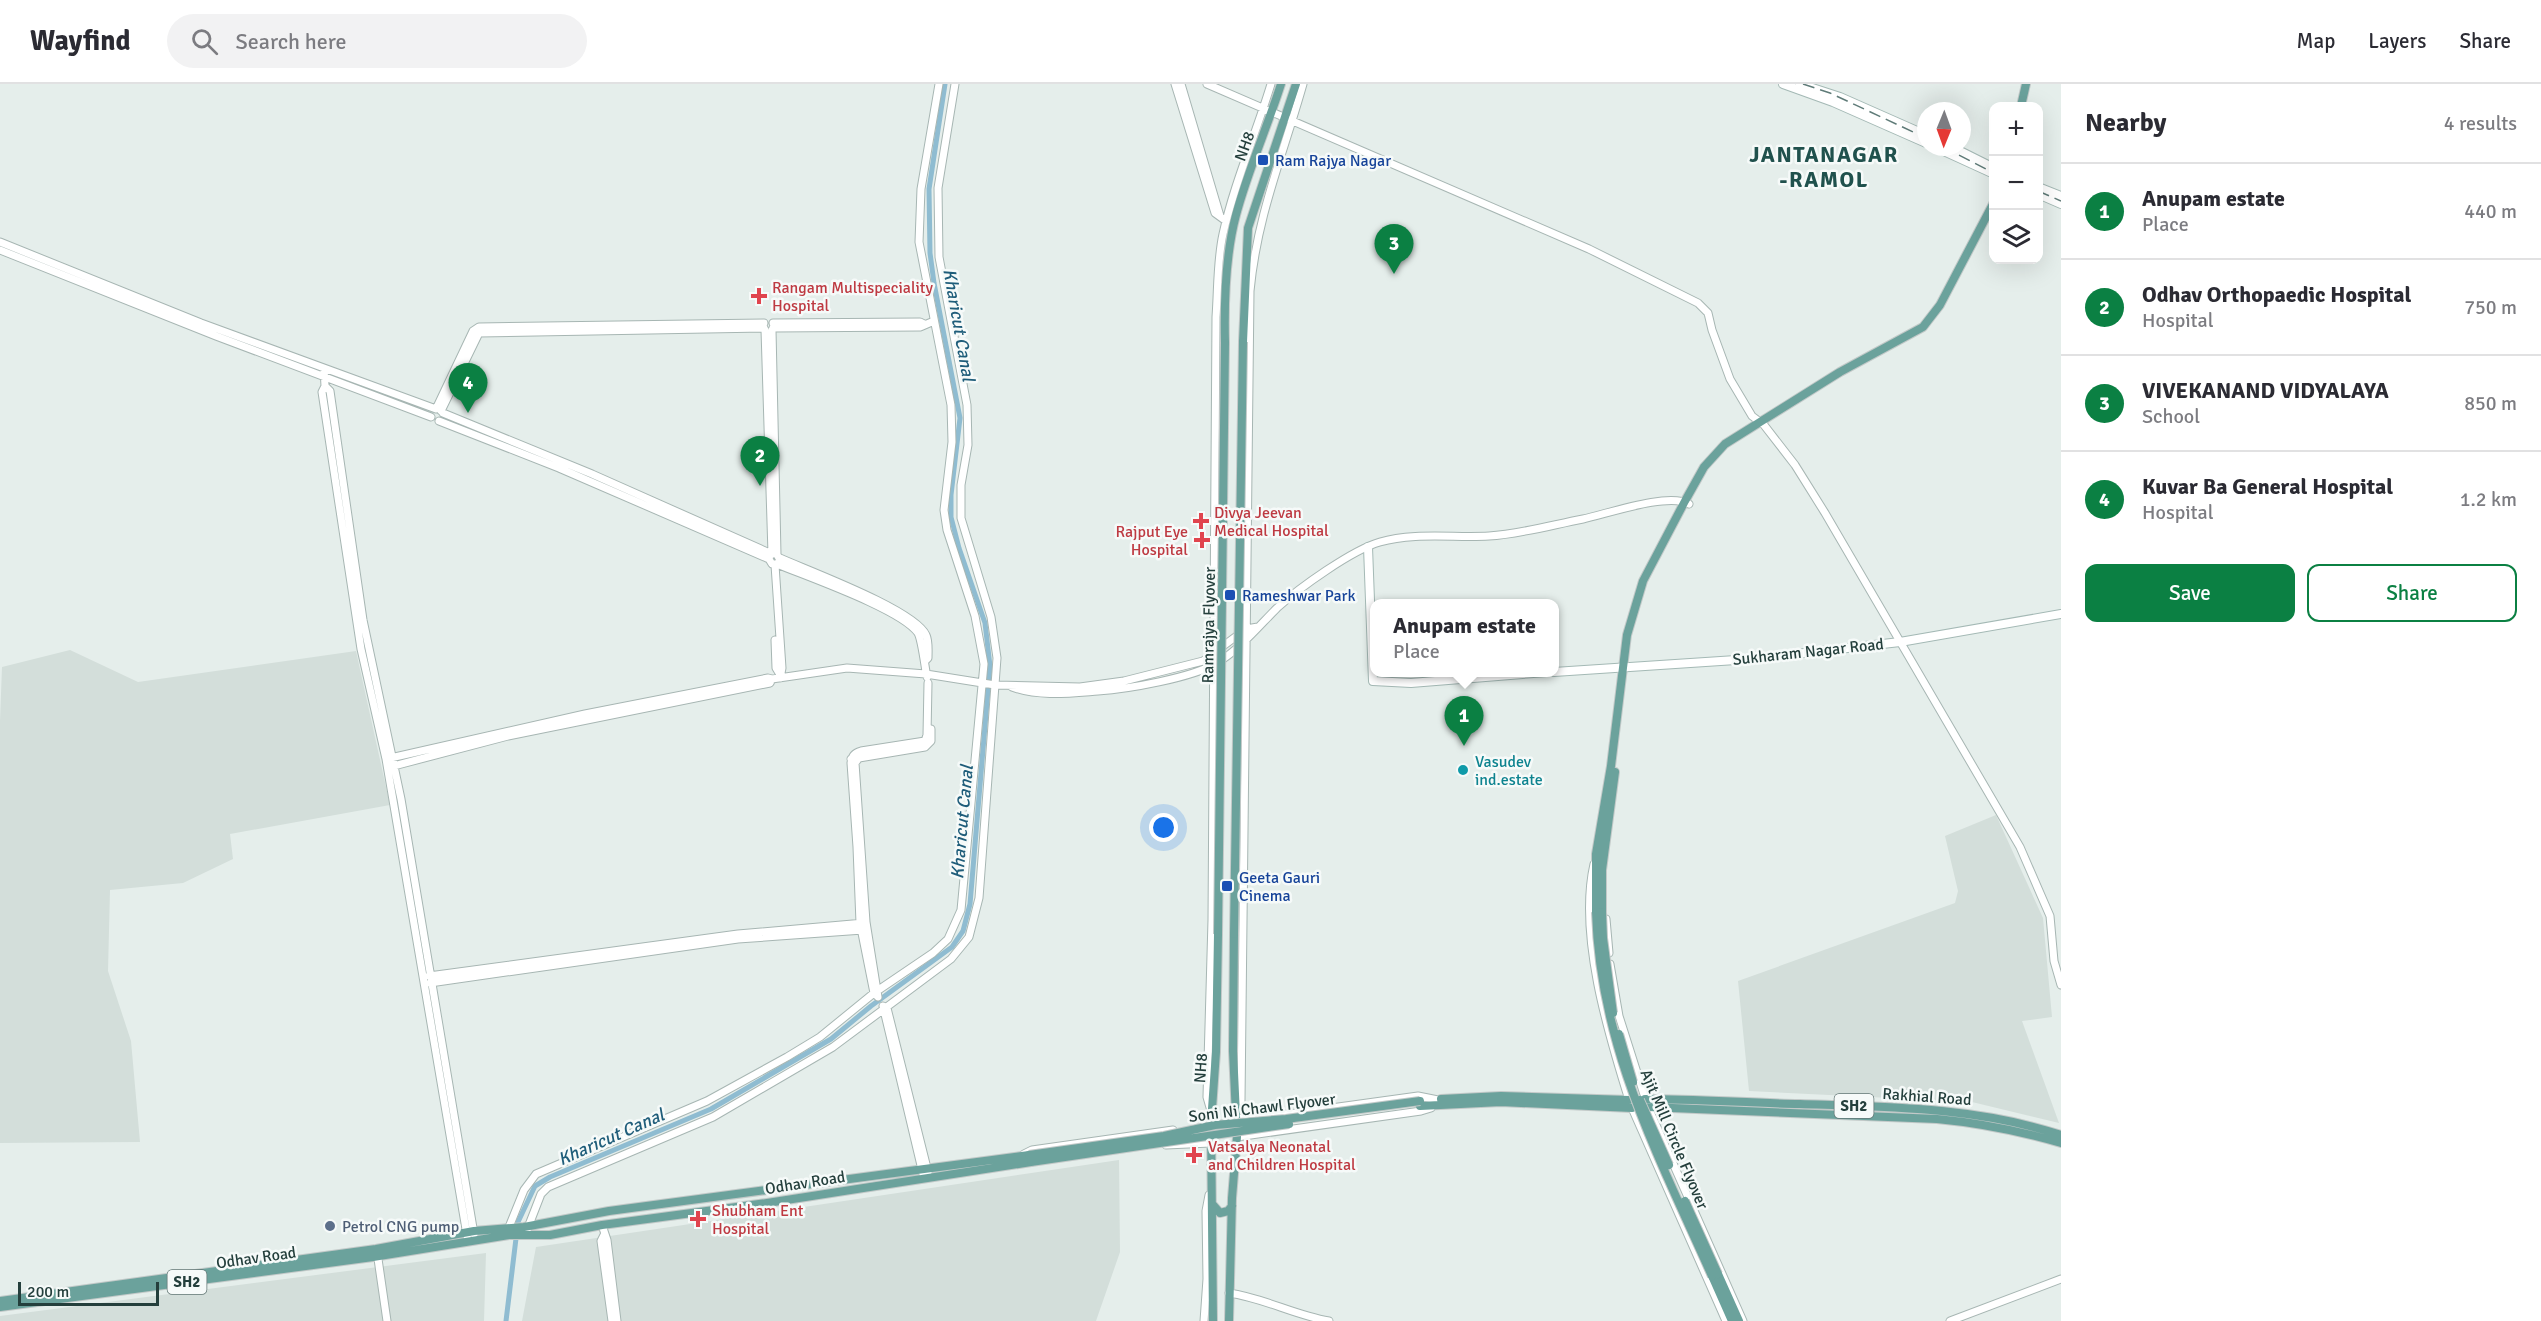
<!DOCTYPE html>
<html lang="en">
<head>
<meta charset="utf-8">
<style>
	:root { --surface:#fff; --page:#f2f2f3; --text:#2b2b33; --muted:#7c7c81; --line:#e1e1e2; --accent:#0b8043 }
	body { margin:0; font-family:Signika,sans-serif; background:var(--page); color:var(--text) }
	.controls { position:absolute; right:18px; top:18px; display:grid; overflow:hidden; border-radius:12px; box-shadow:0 6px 24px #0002 }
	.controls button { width:54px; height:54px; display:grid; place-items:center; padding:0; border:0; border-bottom:2px solid var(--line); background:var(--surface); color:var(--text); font:30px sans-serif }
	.compass { position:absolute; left:1917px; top:18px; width:54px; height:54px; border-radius:50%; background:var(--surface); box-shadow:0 6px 24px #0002; rotate:181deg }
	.scale { position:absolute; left:18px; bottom:15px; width:141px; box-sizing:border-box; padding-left:6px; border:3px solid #243f3c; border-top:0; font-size:16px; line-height:21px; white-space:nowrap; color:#243f3c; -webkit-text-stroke:4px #f6faf9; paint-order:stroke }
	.you { position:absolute; left:1164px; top:744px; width:21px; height:21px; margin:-15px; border:4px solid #fff; border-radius:50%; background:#1a73e8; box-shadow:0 0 0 9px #1a73e833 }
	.badge { display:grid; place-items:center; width:39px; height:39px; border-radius:50%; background:var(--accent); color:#fff; font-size:20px; font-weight:700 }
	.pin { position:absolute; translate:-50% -50px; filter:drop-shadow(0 2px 3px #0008) }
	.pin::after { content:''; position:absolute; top:32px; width:21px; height:18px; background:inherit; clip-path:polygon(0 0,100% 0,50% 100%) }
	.popup { position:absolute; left:1370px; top:515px; width:189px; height:78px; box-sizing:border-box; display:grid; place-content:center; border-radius:12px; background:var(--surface); filter:drop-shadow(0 2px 4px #0005); font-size:20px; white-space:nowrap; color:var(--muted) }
	.popup b { font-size:22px; color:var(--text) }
	.popup::after { content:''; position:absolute; left:50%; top:100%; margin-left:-12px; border:12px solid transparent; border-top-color:var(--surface) }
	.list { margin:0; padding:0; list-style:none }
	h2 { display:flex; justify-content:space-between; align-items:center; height:78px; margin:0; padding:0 24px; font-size:26px }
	h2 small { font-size:20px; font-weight:400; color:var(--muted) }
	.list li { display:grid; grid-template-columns:39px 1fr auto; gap:18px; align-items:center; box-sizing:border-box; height:96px; padding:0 24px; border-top:2px solid var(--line) }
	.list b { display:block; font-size:22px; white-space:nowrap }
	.list p { margin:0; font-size:20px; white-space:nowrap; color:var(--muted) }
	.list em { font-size:20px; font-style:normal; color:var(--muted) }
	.actions { display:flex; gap:12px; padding:18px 24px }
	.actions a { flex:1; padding:14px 0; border:2px solid var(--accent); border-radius:12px; text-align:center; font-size:21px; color:var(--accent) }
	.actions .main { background:var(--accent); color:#fff }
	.icon { flex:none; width:33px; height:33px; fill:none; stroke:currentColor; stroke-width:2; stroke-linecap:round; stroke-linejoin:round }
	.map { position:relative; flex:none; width:2061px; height:1237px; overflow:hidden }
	header { display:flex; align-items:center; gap:36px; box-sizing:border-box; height:84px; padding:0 30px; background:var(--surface); border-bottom:2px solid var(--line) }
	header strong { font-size:28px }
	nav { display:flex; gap:33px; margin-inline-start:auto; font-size:21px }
	.search { width:420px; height:54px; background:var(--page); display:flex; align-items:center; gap:15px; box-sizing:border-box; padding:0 21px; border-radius:33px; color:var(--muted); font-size:22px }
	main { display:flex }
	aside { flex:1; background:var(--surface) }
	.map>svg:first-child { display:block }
	.built { fill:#d3deda }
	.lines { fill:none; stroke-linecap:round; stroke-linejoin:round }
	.canal { stroke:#8fbcd1; stroke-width:5 }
	.tertiary-casing { stroke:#a7b6b3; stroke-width:9 }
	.secondary-casing { stroke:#a4b9b5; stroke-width:10 }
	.primary-casing { stroke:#c2c9c8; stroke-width:10 }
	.tertiary { stroke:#fff; stroke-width:7 }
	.secondary { stroke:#fff; stroke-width:8 }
	.primary { stroke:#6ba29c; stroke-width:8 }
	.rail { stroke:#5f7b78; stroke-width:1.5; stroke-dasharray:12 6; stroke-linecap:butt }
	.primary-bridge-casing { stroke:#c2c9c8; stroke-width:10; stroke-linecap:butt }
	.primary-bridge { stroke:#6ba29c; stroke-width:8 }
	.transit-dot { fill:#1a4fb4; stroke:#f6faf9; stroke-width:2 }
	.health-dot { fill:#e0444e; stroke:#f6faf9; stroke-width:2 }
	.culture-dot { fill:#0f9aa8; stroke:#f6faf9; stroke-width:2 }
	.service-dot { fill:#5c6f8a; stroke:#f6faf9; stroke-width:2 }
	.labels { text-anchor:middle; stroke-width:5; stroke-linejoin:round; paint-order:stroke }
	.shield { fill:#f6faf9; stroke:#637775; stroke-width:1.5 }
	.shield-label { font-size:15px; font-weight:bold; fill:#243f3c }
	.street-label { font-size:16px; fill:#243f3c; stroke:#f6faf9 }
	.transit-label { font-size:16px; fill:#164399; stroke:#f6faf9; text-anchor:start }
	.health-label { font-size:16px; fill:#be3a42; stroke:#f6faf9; text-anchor:start }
	.culture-label { font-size:16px; fill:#0d838f; stroke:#f6faf9; text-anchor:start }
	.service-label { font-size:16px; fill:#4e5e75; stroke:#f6faf9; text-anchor:start }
	.water-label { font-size:18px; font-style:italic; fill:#1f5d7a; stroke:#f6faf9 }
	.district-label { font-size:22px; font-weight:bold; letter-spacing:1.5px; fill:#20514d; stroke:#f6faf9 }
</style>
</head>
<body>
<header>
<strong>Wayfind</strong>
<div class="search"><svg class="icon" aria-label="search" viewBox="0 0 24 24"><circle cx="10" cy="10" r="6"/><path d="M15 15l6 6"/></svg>Search here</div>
<nav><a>Map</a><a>Layers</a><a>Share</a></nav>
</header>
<main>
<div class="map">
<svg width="2061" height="1237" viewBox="0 0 2061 1237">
	<rect width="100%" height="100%" fill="#e5eeeb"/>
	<path class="built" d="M70,566L138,598L356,567L390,721L230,750L233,775L183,799L110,806L108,887L131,957L140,1058L0,1059V637L2,583Z
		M1996,731L2043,834L2052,933L2022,937L2059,1039L1972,1018L1749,1007L1738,897L1955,819L1958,807L1945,752Z
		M1119,1076L1120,1168L1096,1237H522L536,1163Z
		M486,1169L484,1237H0V1232Z"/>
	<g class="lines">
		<path class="canal" d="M506,1237L518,1138L535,1102L550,1093L711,1025L831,955L871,922L952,863L963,847L970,820L990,582L985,539L959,464L951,433V411L960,334L934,199L930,169L929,105L945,0"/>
		<defs>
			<path id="tertiary" d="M1175,0L1215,129L1226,137
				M1181,0L1220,132
				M1207,0L1589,165L1698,219L1708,229L1712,246L1730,295L1752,332L1764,341L1795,381L1825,429L2020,763L2050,832L2054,877L2061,901
				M0,158L201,239L436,325L473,247L479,243L764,239
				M0,166L216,252L431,333
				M773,239L920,238L924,240
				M773,244L920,243L934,237
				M772,246L777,470
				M324,285L325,302L322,308L361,565L386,675L468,1157
				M325,302L330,307L363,536L401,715L474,1150
				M441,327L479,249L764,244
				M443,329L592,390L772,470L765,246
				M439,337L559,384L769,475L772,480H777L780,476L776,469L770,471L769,475
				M780,474C809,487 915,526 926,551C929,557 928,567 928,574L925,577
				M777,480C808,493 901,525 918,549C922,556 925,584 927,593
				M775,481L782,584L780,594
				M775,556L776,584L779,589
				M1012,603C1038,613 1071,609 1098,607C1128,605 1191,594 1217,579C1240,565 1258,543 1277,524C1299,504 1352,466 1380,458C1413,448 1455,454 1489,452C1520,450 1552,441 1583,435C1607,430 1668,408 1689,420
				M386,675L585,630L768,594L772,595L847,584L926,590L995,601L1080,603L1124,597L1203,577L1246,545L1258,543
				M851,675L855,679L866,838L878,913L874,909L860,839L857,763L851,679C852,672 854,669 861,667L925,657L927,651L928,599
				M855,679L859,674L925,663L931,657V645
				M390,683L508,652L770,599L772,595
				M1594,780C1578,850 1608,949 1629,1016
				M1606,835L1609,869
				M1610,880L1619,932L1647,1020
				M429,892L738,850L864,839
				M430,899L738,855L863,846
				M1648,1023L1743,1237
				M1632,1024L1726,1237
				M1211,1027L1207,1013L1212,836L1216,233C1218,206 1217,177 1223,150C1234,99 1256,50 1271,0
				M1236,1027L1241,1017L1250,207C1257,132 1283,71 1303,0
				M1236,1035L1295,1029L1418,1012L1438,1016
				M1237,1053L1421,1027L1431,1024
				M1166,1061L1211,1059
				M1024,1070L1032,1066L1173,1046
				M923,1090L883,922L887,924L928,1088
				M602,1141L607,1156L617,1237
				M527,1146L541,1110L548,1103L713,1033L833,963L951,875L969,853L979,814L997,574L991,533L961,434V401L968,361L967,321L939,173L938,104L955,0
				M507,1148L524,1106L536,1090L707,1017L787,973L820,953L874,909L933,869L948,855L961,826L984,580L975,532L947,446L944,426L952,358L951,321L919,158L921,105L939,0
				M604,1151L601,1157L612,1237
				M377,1168L387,1237
				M1229,1209C1264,1214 1294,1231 1329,1237
				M1204,1237L1207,1195L1206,1127L1209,1111
				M1950,1237L2061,1195"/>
			<path id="secondary" d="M1783,0L1833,18L1926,59
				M1800,0L1840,13L1926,51
				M1935,63L1994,90
				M1952,63L1994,84
				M2038,103L2061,112
				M2038,110L2061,120
				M1368,463L1373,597L1411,599L1546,588
				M1554,588L1751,575L1900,558L2061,530"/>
			<path id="primary" d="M2021,22L2026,0
				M1243,258L1248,144L1296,0
				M1225,259C1224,217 1225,172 1236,131C1248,86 1267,44 1281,0
				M1596,828V770L1611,682L1627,551L1643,497L1685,417L1704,383L1725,360L1840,288L1923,243L1940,221L1994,118
				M1602,828V786L1615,688
				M1441,1015L1501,1012L1629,1016
				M1645,1015C1696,1015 1748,1019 1800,1020C1888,1023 1976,1023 2061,1051
				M1420,1022L1501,1018L1632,1024
				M1648,1023L1937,1035C1980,1039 2020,1047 2061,1059
				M1213,1121L1220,1129L1228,1127L1232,1122
				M1718,1190L1739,1237
				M1712,1192L1732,1237
				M0,1217L376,1165L474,1147L524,1143L609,1127L1029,1071
				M0,1223L373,1173L509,1151H550L602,1141L767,1119L1031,1078
				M1213,1237L1211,1039L1216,968L1218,850
				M1229,1237L1232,1114L1237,1053L1233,967L1234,850"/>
		</defs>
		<use href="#tertiary" class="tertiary-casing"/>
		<use href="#secondary" class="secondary-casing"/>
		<use href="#primary" class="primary-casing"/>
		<use href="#tertiary" class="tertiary"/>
		<use href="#secondary" class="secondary"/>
		<use href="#primary" class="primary"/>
		<path class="rail" d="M1803,0L1830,9L1926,54
			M1943,63L1994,89
			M2038,107L2061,117"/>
		<defs>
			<path id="primary-bridge" d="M1596,828C1600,963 1658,1071 1712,1192
				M1602,828L1603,854L1613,929
				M1218,850L1225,259
				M1234,850L1243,258
				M1619,950L1633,998
				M1640,1016L1669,1081
				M1029,1071L1164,1052L1215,1041L1286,1035L1420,1017
				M1031,1078L1289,1040
				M1685,1117L1718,1190"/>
		</defs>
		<use href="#primary-bridge" class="primary-bridge-casing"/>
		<use href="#primary-bridge" class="primary-bridge"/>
	</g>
	<g class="transit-dot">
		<rect x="1257" y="70" width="12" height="12" rx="3"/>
		<rect x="1224" y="505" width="12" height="12" rx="3"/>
		<rect x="1221" y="796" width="12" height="12" rx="3"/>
	</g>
	<g class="health-dot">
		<path d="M756 203h6v6h6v6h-6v6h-6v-6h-6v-6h6z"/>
		<path d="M1198 428h6v6h6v6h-6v6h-6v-6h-6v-6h6z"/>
		<path d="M1199 447h6v6h6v6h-6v6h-6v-6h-6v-6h6z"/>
		<path d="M1191 1062h6v6h6v6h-6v6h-6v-6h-6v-6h6z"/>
		<path d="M695 1126h6v6h6v6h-6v6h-6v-6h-6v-6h6z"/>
	</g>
	<circle class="culture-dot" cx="1463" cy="686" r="6"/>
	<circle class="service-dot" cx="330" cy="1142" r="6"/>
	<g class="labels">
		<g class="shield">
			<rect x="1834.5" y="1010" width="39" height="24" rx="4.5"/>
			<rect x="167.5" y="1186" width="39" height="24" rx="4.5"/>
		</g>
		<g class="shield-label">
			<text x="1854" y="1027">SH2</text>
			<text x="187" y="1203">SH2</text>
		</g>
		<g class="street-label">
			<text transform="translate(1244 62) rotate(-70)" y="6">NH8</text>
			<text transform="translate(1208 541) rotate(-89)" y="6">Ramrajya Flyover</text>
			<text transform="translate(1808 567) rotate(-6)" y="6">Sukharam Nagar Road</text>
			<text transform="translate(1200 984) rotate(-86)" y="6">NH8</text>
			<text transform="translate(1927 1012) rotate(4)" y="6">Rakhial Road</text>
			<text transform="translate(1262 1023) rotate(-7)" y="6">Soni Ni Chawl Flyover</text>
			<text transform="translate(1675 1055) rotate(67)" y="6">Ajit Mill Circle Flyover</text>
			<text transform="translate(805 1098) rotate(-9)" y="6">Odhav Road</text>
			<text transform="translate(256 1173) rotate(-8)" y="6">Odhav Road</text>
		</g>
		<g class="transit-label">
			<text x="1275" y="82">Ram Rajya Nagar</text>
			<text x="1242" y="517">Rameshwar Park</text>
			<text x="1239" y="799">Geeta Gauri<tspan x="1239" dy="18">Cinema</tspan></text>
		</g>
		<g class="health-label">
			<text x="772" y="209">Rangam Multispeciality<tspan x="772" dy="18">Hospital</tspan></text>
			<text x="1214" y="434">Divya Jeevan<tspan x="1214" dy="18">Medical Hospital</tspan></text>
			<text x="1188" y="453" text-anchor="end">Rajput Eye<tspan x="1188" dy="18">Hospital</tspan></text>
			<text x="1208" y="1068">Vatsalya Neonatal<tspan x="1208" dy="18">and Children Hospital</tspan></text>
			<text x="712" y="1132">Shubham Ent<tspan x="712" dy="18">Hospital</tspan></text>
		</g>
		<g class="culture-label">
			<text x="1475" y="683">Vasudev<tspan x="1475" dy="18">ind.estate</tspan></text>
		</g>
		<g class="service-label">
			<text x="342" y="1148">Petrol CNG pump</text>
		</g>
		<g class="water-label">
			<text transform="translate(959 241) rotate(80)" y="6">Kharicut Canal</text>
			<text transform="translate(962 738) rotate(-85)" y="6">Kharicut Canal</text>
			<text transform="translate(611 1053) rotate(-24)" y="6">Kharicut Canal</text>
		</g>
		<g class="district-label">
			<text x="1824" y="78">JANTANAGAR<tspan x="1824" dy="25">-RAMOL</tspan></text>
		</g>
	</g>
</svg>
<div class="controls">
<button>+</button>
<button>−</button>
<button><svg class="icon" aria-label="layers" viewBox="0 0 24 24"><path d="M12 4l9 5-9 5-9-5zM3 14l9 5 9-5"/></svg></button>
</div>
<svg class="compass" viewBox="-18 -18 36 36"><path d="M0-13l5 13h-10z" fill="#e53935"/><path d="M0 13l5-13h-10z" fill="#7c7c81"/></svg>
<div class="scale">200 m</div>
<div class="you"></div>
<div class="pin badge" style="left:1464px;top:662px">1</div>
<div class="popup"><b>Anupam estate</b>Place</div>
<div class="pin badge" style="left:760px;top:402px">2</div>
<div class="pin badge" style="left:1394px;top:190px">3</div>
<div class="pin badge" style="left:468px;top:329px">4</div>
</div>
<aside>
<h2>Nearby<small>4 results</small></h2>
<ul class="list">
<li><span class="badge">1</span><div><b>Anupam estate</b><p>Place</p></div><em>440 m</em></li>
<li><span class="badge">2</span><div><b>Odhav Orthopaedic Hospital</b><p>Hospital</p></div><em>750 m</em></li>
<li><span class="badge">3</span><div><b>VIVEKANAND VIDYALAYA</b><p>School</p></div><em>850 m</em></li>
<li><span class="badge">4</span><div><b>Kuvar Ba General Hospital</b><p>Hospital</p></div><em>1.2 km</em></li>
</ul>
<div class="actions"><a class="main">Save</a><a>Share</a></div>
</aside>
</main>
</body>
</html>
